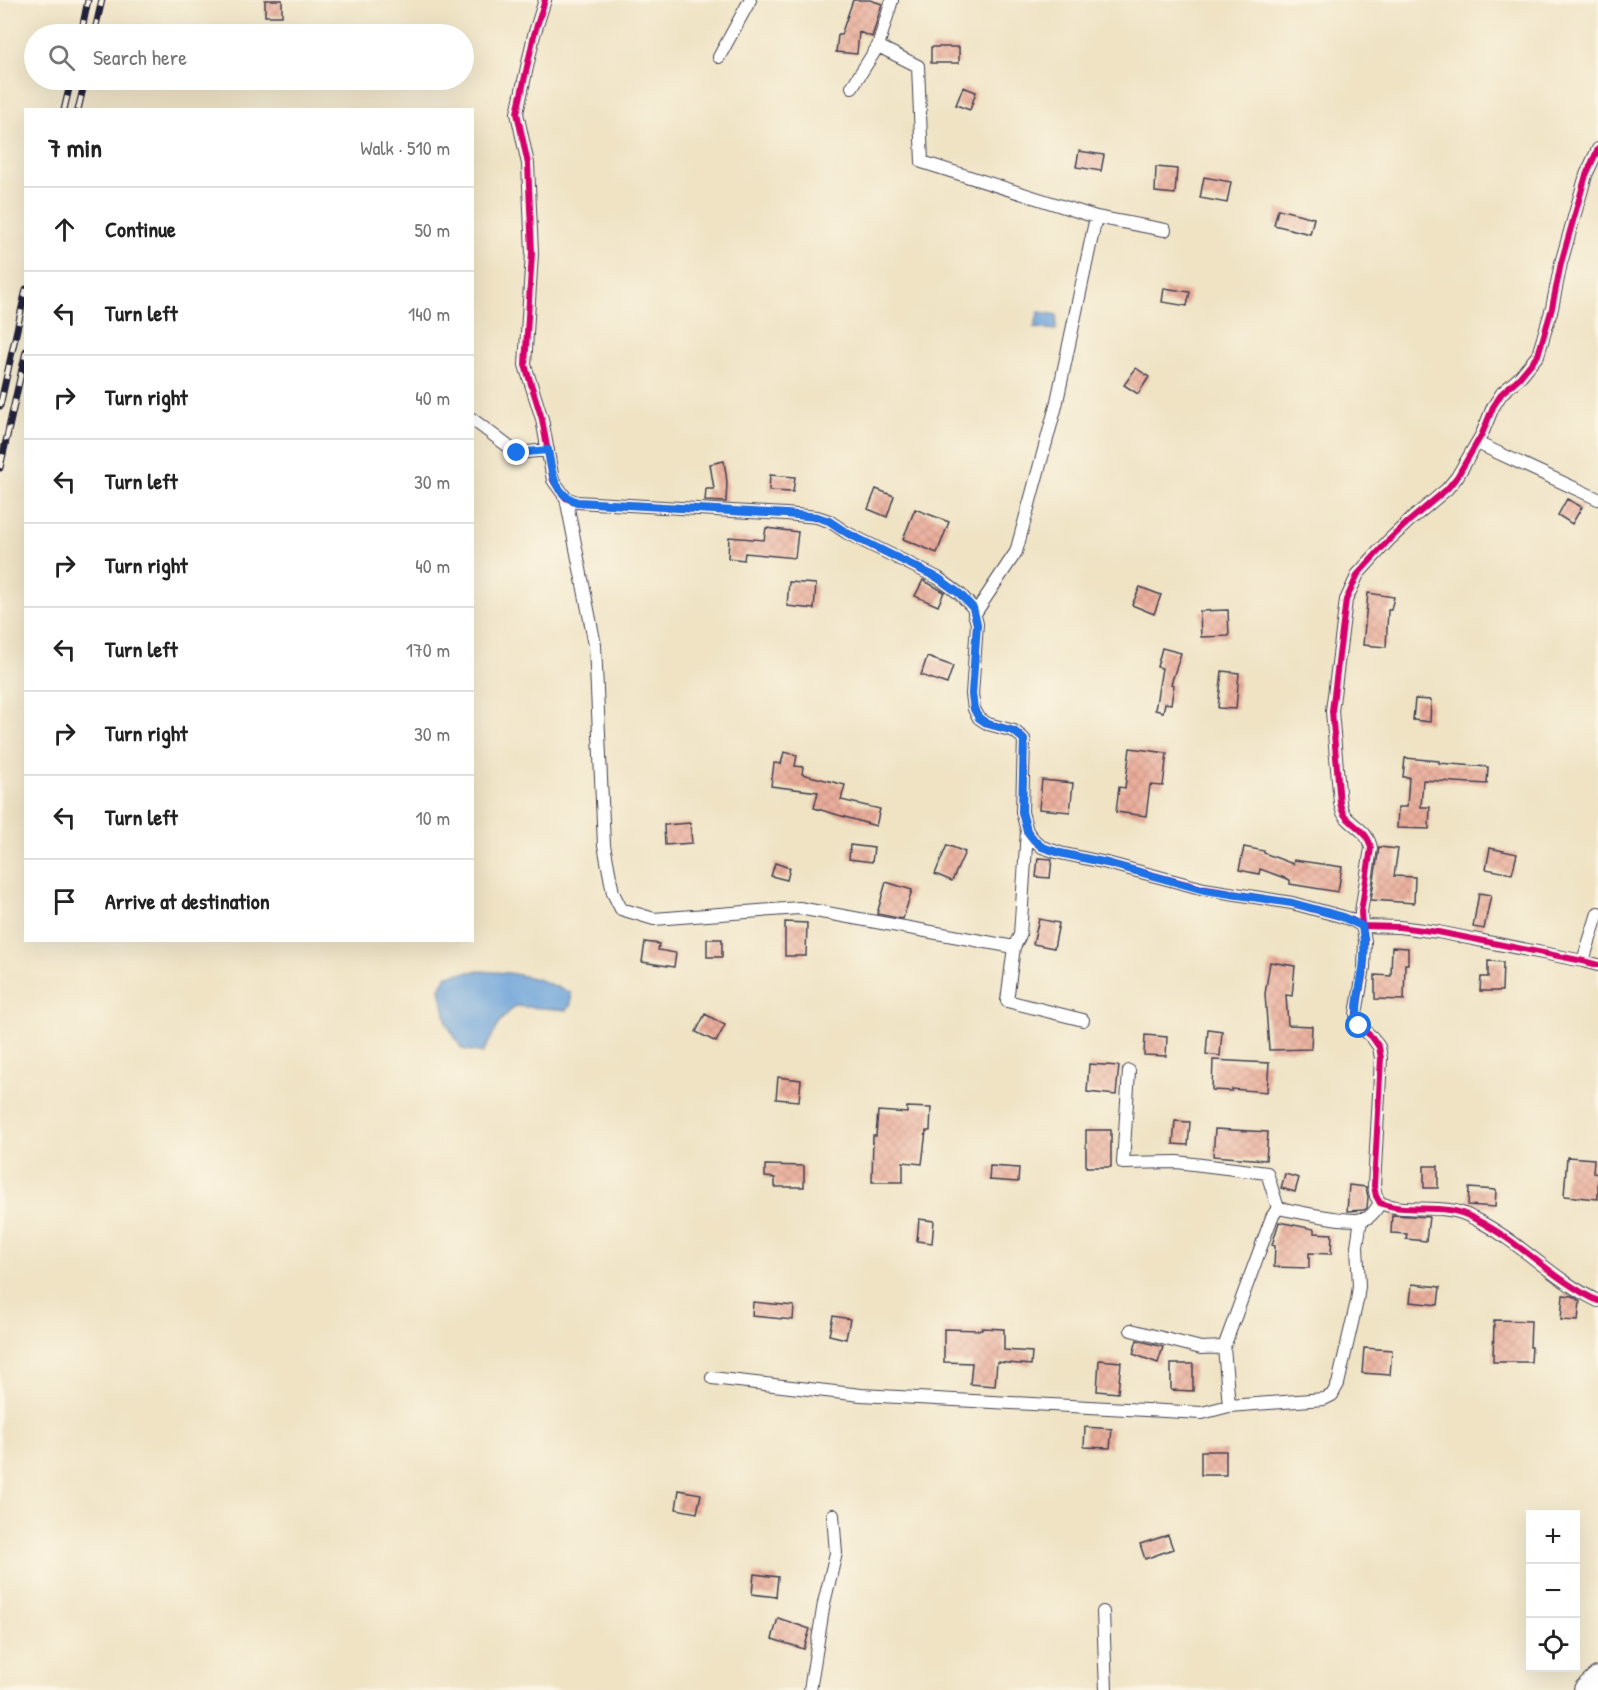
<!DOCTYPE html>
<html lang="en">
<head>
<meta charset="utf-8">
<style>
	:root { --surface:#fff; --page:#f2f2f2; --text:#222; --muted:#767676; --line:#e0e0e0 }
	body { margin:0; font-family:"Patrick Hand",sans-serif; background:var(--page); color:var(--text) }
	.controls { position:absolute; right:18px; bottom:18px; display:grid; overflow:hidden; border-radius:0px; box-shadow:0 6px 24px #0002 }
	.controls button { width:54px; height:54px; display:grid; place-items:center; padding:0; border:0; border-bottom:2px solid var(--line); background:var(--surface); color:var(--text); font:30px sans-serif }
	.stop { position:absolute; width:18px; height:18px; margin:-14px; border:4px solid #1a73e8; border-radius:50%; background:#fff }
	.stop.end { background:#1a73e8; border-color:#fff; box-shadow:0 2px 6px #0008 }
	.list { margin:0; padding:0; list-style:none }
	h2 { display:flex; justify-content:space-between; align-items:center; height:78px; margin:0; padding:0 24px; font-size:26px }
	h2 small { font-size:20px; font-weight:400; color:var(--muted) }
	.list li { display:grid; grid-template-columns:39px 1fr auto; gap:18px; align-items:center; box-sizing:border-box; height:84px; padding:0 24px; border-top:2px solid var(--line) }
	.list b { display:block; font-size:22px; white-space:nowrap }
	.list em { font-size:20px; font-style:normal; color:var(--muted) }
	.icon { flex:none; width:33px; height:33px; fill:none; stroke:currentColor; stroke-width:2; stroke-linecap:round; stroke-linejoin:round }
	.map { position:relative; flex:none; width:1598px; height:1690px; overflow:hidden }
	.search { position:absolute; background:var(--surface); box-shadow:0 6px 24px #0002; left:24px; top:24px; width:450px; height:66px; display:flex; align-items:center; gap:15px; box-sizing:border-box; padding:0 21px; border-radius:33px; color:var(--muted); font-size:22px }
	.panel { position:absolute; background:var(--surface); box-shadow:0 6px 24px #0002; left:24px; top:108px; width:450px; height:834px; border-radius:0px }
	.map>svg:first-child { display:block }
	.water { fill:#6aa2d9; stroke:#46628a; stroke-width:1.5 }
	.building { fill:url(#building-cross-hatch) }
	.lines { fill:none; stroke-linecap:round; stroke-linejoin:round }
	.street-casing { stroke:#413f50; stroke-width:14 }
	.highway-casing { stroke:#413f50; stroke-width:26 }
	.street { stroke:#fff; stroke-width:12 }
	.highway { stroke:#fff; stroke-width:24 }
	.rail-casing { stroke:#22223b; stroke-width:7 }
	.rail { stroke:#fcf5e5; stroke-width:4.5; stroke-dasharray:14; stroke-linecap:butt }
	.cycleway-casing { stroke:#fcf5e5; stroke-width:10 }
	.cycleway { stroke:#d6006c; stroke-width:6 }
	.route { stroke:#1a73e8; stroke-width:8 }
</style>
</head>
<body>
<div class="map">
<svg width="1598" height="1690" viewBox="0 0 1598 1690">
	<defs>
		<pattern id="building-cross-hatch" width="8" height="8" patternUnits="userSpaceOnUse" patternTransform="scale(1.5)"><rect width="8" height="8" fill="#ebae9b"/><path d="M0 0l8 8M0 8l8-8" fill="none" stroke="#c99586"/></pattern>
	</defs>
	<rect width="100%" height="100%" fill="#fcf5e5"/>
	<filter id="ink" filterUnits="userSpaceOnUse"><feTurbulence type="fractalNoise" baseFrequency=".0167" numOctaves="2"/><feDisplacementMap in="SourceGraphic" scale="12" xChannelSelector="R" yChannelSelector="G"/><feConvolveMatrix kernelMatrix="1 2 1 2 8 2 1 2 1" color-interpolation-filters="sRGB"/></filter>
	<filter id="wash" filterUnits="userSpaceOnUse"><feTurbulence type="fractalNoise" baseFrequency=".008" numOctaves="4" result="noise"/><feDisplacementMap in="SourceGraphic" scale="24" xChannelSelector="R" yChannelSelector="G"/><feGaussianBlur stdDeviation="1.35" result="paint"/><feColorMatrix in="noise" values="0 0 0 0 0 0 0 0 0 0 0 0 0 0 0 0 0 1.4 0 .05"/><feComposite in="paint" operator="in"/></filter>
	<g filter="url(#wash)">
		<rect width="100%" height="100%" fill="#efe3c4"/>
		<path class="water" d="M1039,312L1057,315L1056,330L1034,328Z
			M477,971L509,973L537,979L571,993V1004L567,1010L515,1006L501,1020L483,1053L462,1049L447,1024L440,989L447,975Z"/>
		<g id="blocks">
			<path class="building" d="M265,0H282V16H265Z
				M853,0H870L882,4L872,37L859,32L857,54L836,52L838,35H841Z
				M931,47H959V63H931Z
				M963,87L976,92L970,110L956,105Z
				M1079,151L1104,155L1101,171L1076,167Z
				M1156,167L1177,169L1175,194L1155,192Z
				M1204,177L1231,182L1227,203L1200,198Z
				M1278,209L1314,218L1310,234L1274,225Z
				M1164,288L1190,292L1187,306L1162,302Z
				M1136,368L1149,377L1138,394L1124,385Z
				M724,461L727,482L726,502L705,501L706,489H714L710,464Z
				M770,475L795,477L793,492L769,491Z
				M876,489L894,496L887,517L868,509Z
				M1567,499L1582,507L1572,524L1558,515Z
				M915,509L949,522L937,553L903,539Z
				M766,528L798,532L795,558L745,553L744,560L728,558L729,537L764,540Z
				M923,580L944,592L938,606L915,596Z
				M789,582L816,584L814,609L787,606Z
				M1140,587L1161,595L1154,614L1132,605Z
				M1368,593L1394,597L1391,610H1388L1386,647L1363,645Z
				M1228,610L1229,636L1201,637L1200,611Z
				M1162,648L1181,653L1171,684L1174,685L1171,704L1165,703L1163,712L1155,710L1162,668L1157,667Z
				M927,657L953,666L947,684L921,675Z
				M1222,671L1239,673L1236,709L1218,708Z
				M1415,699L1431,700L1430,722L1413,720Z
				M1130,748L1167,753L1163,786L1150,785L1146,816L1116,812L1119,787L1125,788Z
				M784,752L797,755L795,766L803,767L802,774L845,785L841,800L880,809L876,826L814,808L818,792L771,786L774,763L781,764Z
				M1405,758L1439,761V763L1488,767L1487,784L1423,780L1421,807H1430L1429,829L1397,828L1398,807H1407L1409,777H1403Z
				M1042,780L1073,783L1070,812L1039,809Z
				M690,823L692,843L665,845L664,825Z
				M850,845L874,848L872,862L849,859Z
				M947,845L965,852L952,881L935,874Z
				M1244,847L1264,851V853L1293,864L1294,860L1342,867L1338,892L1290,884V880L1260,869L1259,874L1239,870Z
				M1379,847L1398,849L1394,876L1415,877L1414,903L1371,900Z
				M1490,848L1517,854L1512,874L1486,869Z
				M1038,858L1052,859L1050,878L1036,877Z
				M775,863L790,868L787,880L771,876Z
				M886,882L912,890L903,919L877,914Z
				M1479,893L1491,895L1484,929L1473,927Z
				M1039,919L1059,923L1054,948L1033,944Z
				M785,922L807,923L806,956H785Z
				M707,939H722V957H707Z
				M645,942L659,944L658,950L676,953L674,967L642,962Z
				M1392,947L1408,948V964H1405L1404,1000L1375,999V975L1391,976Z
				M1488,961L1503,962L1502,991H1480L1481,977H1488Z
				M1270,962L1295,966L1292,996L1286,995L1288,1025L1312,1026L1311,1049L1269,1050L1265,994Z
				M705,1014L725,1025L716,1042L696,1032Z
				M1208,1029L1222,1031L1220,1056L1206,1054Z
				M1145,1035L1167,1037L1166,1056L1144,1055Z
				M1213,1060L1269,1063L1267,1092L1232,1089V1091L1212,1090Z
				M1089,1064L1119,1066L1116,1095L1087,1092Z
				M778,1077L801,1080L799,1101L776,1099Z
				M907,1107L931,1108L930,1131H926L922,1164L903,1162V1182H872L873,1136H876L878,1111L907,1113Z
				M1175,1121L1190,1122L1188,1145L1173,1144Z
				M1215,1129L1268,1132L1266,1160L1213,1156Z
				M1086,1130H1111V1167H1086Z
				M1567,1157L1594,1159L1593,1173L1598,1174V1199L1564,1196Z
				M765,1165L804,1166V1187H775V1178L765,1177Z
				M990,1166L1019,1168L1018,1182L989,1180Z
				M1424,1166H1438V1188H1424Z
				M1285,1174L1299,1178L1295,1192L1281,1188Z
				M1349,1185L1366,1187L1368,1197L1367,1208L1364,1210L1347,1211Z
				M1469,1188L1496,1190L1495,1207L1468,1205Z
				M1392,1215L1429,1217L1426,1241L1406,1239L1407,1234L1391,1233Z
				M919,1219L934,1221L932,1243L917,1241Z
				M1279,1222L1314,1229V1233L1332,1234L1331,1254L1309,1253V1268L1274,1267L1275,1246L1272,1245Z
				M1412,1284L1440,1287L1438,1305L1410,1302Z
				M1563,1295L1573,1296L1580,1301L1578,1321L1561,1320Z
				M753,1302L794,1306L793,1320L752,1316Z
				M833,1316L850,1319L846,1339L829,1335Z
				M1494,1320L1531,1321L1530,1347H1532L1531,1362H1493Z
				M982,1328L1004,1329V1350L1032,1352L1031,1365L997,1362L995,1386L970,1384L972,1363L944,1362V1329L982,1330Z
				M1137,1340L1163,1347L1158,1363L1133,1354Z
				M1364,1348L1392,1350L1390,1375L1362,1373Z
				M1099,1360L1121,1362L1118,1393L1097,1391Z
				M1171,1364H1193V1391L1171,1390Z
				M1085,1427L1112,1429L1110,1448L1084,1447Z
				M1201,1451H1226V1475H1201Z
				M679,1490L701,1494L697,1513L676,1509Z
				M1168,1535L1173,1549L1145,1559L1140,1544Z
				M754,1574L778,1577L776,1597L752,1594Z
				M778,1618L810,1629L804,1649L772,1639Z"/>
		</g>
	</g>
	<g filter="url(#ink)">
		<use href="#blocks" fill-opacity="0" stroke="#413f50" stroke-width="1.5"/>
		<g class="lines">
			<defs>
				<path id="street" d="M545,0L534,35L517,113L528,164L532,253L525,365L542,419L553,480L566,498L577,502L786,514L817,517L829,521L847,533L938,578L960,594L973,608L977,624L972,694L974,709L979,718L988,724L1014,731L1024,739L1022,812L1027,831L1034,840L1042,847L1060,853L1107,863L1204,889L1292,903L1340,916L1352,920L1362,926L1365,941L1364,967L1356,1014L1359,1026L1372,1037L1379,1047L1381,1058L1374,1186L1376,1196L1380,1203C1402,1212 1426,1206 1449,1210C1457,1211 1468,1215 1475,1219C1521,1242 1553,1280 1598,1301
					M878,46L918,66L922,162L1096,217
					M719,57L750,0
					M852,87L878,46L892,0
					M1598,149L1586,175L1561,263L1552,308L1538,355L1519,378L1502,393L1493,407L1482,434L1457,477L1447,489L1408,522L1388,541L1358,574L1346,600L1332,711L1340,803C1341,808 1342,813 1346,817C1356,828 1368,832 1371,848L1361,912L1362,926L1399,927L1438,932L1583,961L1598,965
					M472,419L517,453L548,450
					M1477,443L1598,499
					M566,498L595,645L604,845L613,893L621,909L654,919L799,908L1014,947L1020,935L1027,831
					M974,615L1016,552L1056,406L1096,217L1165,230
					M1014,947L1007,1001L1083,1020
					M1583,961L1598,913
					M1129,1071L1123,1163L1177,1162L1267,1173L1278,1208
					M1131,1330L1201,1348L1224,1347
					M712,1378L861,1395L1202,1413L1229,1406L1324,1399L1332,1395L1338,1384L1357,1301L1359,1286L1357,1246L1361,1219
					M1229,1406L1224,1347L1272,1217L1278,1208C1295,1211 1354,1225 1367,1218C1373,1215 1377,1208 1380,1203
					M1103,1612L1106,1690
					M810,1690L824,1603L836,1553L833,1515"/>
				<path id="highway" d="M1586,1690L1598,1679"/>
			</defs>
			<use href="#street" class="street-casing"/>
			<use href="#highway" class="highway-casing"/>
			<use href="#street" class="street"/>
			<use href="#highway" class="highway"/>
			<defs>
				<path id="rail" d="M81,34L88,0
					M94,34L102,0
					M64,110L71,80
					M78,110L85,80
					M0,406L26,289
					M0,468L26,351"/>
			</defs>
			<use href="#rail" class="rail-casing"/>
			<use href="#rail" class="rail"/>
			<defs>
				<path id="cycleway" d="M545,0L534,35L517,113L528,164L532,253L525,365L542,419L553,480L566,498L577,502L786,514L817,517L829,521L847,533L938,578L960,594L973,608L977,624L972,694L974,709L979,718L988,724L1014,731L1024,739L1022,812L1027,831L1034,840L1042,847L1060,853L1107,863L1204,889L1292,903L1340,916L1352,920L1362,926L1365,941L1364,967L1356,1014L1359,1026L1372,1037L1379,1047L1381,1058L1374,1186L1376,1196L1380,1203C1402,1212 1426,1206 1449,1210C1457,1211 1468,1215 1475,1219C1521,1242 1553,1280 1598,1301
					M1598,149L1586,175L1561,263L1552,308L1538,355L1519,378L1502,393L1493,407L1482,434L1457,477L1447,489L1408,522L1388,541L1358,574L1346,600L1332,711L1340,803C1341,808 1342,813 1346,817C1356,828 1368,832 1371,848L1361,912L1362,926L1399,927L1438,932L1583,961L1598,965"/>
			</defs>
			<use href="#cycleway" class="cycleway-casing"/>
			<use href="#cycleway" class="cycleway"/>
		</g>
	</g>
	<g class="lines" filter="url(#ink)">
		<path class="route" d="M517,453L548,450C552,473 553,493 577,502L786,514L817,517L829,521L847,533L938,578L960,594L973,608L977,624L972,694L974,709L979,718L988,724L1014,731L1024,740L1022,812L1027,831L1034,840L1042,847L1060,853L1107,863L1204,890L1292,903L1340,916L1362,926C1365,941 1365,955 1363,969C1360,989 1354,1007 1359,1026"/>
	</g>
</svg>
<div class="controls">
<button>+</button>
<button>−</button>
<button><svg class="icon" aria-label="locate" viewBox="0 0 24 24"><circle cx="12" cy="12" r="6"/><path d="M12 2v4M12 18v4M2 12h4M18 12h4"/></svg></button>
</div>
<div class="stop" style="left:1359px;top:1026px"></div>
<div class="stop end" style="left:517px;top:453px"></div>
<div class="search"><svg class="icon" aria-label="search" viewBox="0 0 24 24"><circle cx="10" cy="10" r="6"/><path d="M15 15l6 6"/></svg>Search here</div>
<section class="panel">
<h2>7 min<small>Walk · 510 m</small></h2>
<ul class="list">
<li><svg class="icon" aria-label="ahead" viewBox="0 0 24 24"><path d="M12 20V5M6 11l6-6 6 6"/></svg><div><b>Continue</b></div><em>50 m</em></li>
<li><svg class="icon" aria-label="left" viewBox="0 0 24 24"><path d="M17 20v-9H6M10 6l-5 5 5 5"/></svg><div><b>Turn left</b></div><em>140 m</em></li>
<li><svg class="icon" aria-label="right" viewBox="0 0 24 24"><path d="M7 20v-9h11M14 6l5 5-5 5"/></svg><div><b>Turn right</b></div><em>40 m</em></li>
<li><svg class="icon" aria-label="left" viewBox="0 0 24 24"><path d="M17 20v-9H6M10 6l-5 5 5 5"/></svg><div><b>Turn left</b></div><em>30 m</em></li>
<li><svg class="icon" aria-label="right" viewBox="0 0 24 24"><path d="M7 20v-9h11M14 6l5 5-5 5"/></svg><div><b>Turn right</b></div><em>40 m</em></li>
<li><svg class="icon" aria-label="left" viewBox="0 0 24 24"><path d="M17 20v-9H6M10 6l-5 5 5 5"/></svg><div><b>Turn left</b></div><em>170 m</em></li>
<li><svg class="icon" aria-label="right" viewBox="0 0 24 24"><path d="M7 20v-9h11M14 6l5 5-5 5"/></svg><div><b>Turn right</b></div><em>30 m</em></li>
<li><svg class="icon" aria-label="left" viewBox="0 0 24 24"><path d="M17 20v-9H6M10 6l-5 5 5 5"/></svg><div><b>Turn left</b></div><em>10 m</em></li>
<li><svg class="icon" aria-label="arrive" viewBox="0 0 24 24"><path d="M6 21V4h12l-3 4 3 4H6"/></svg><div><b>Arrive at destination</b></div></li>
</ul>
</section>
</div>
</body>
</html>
